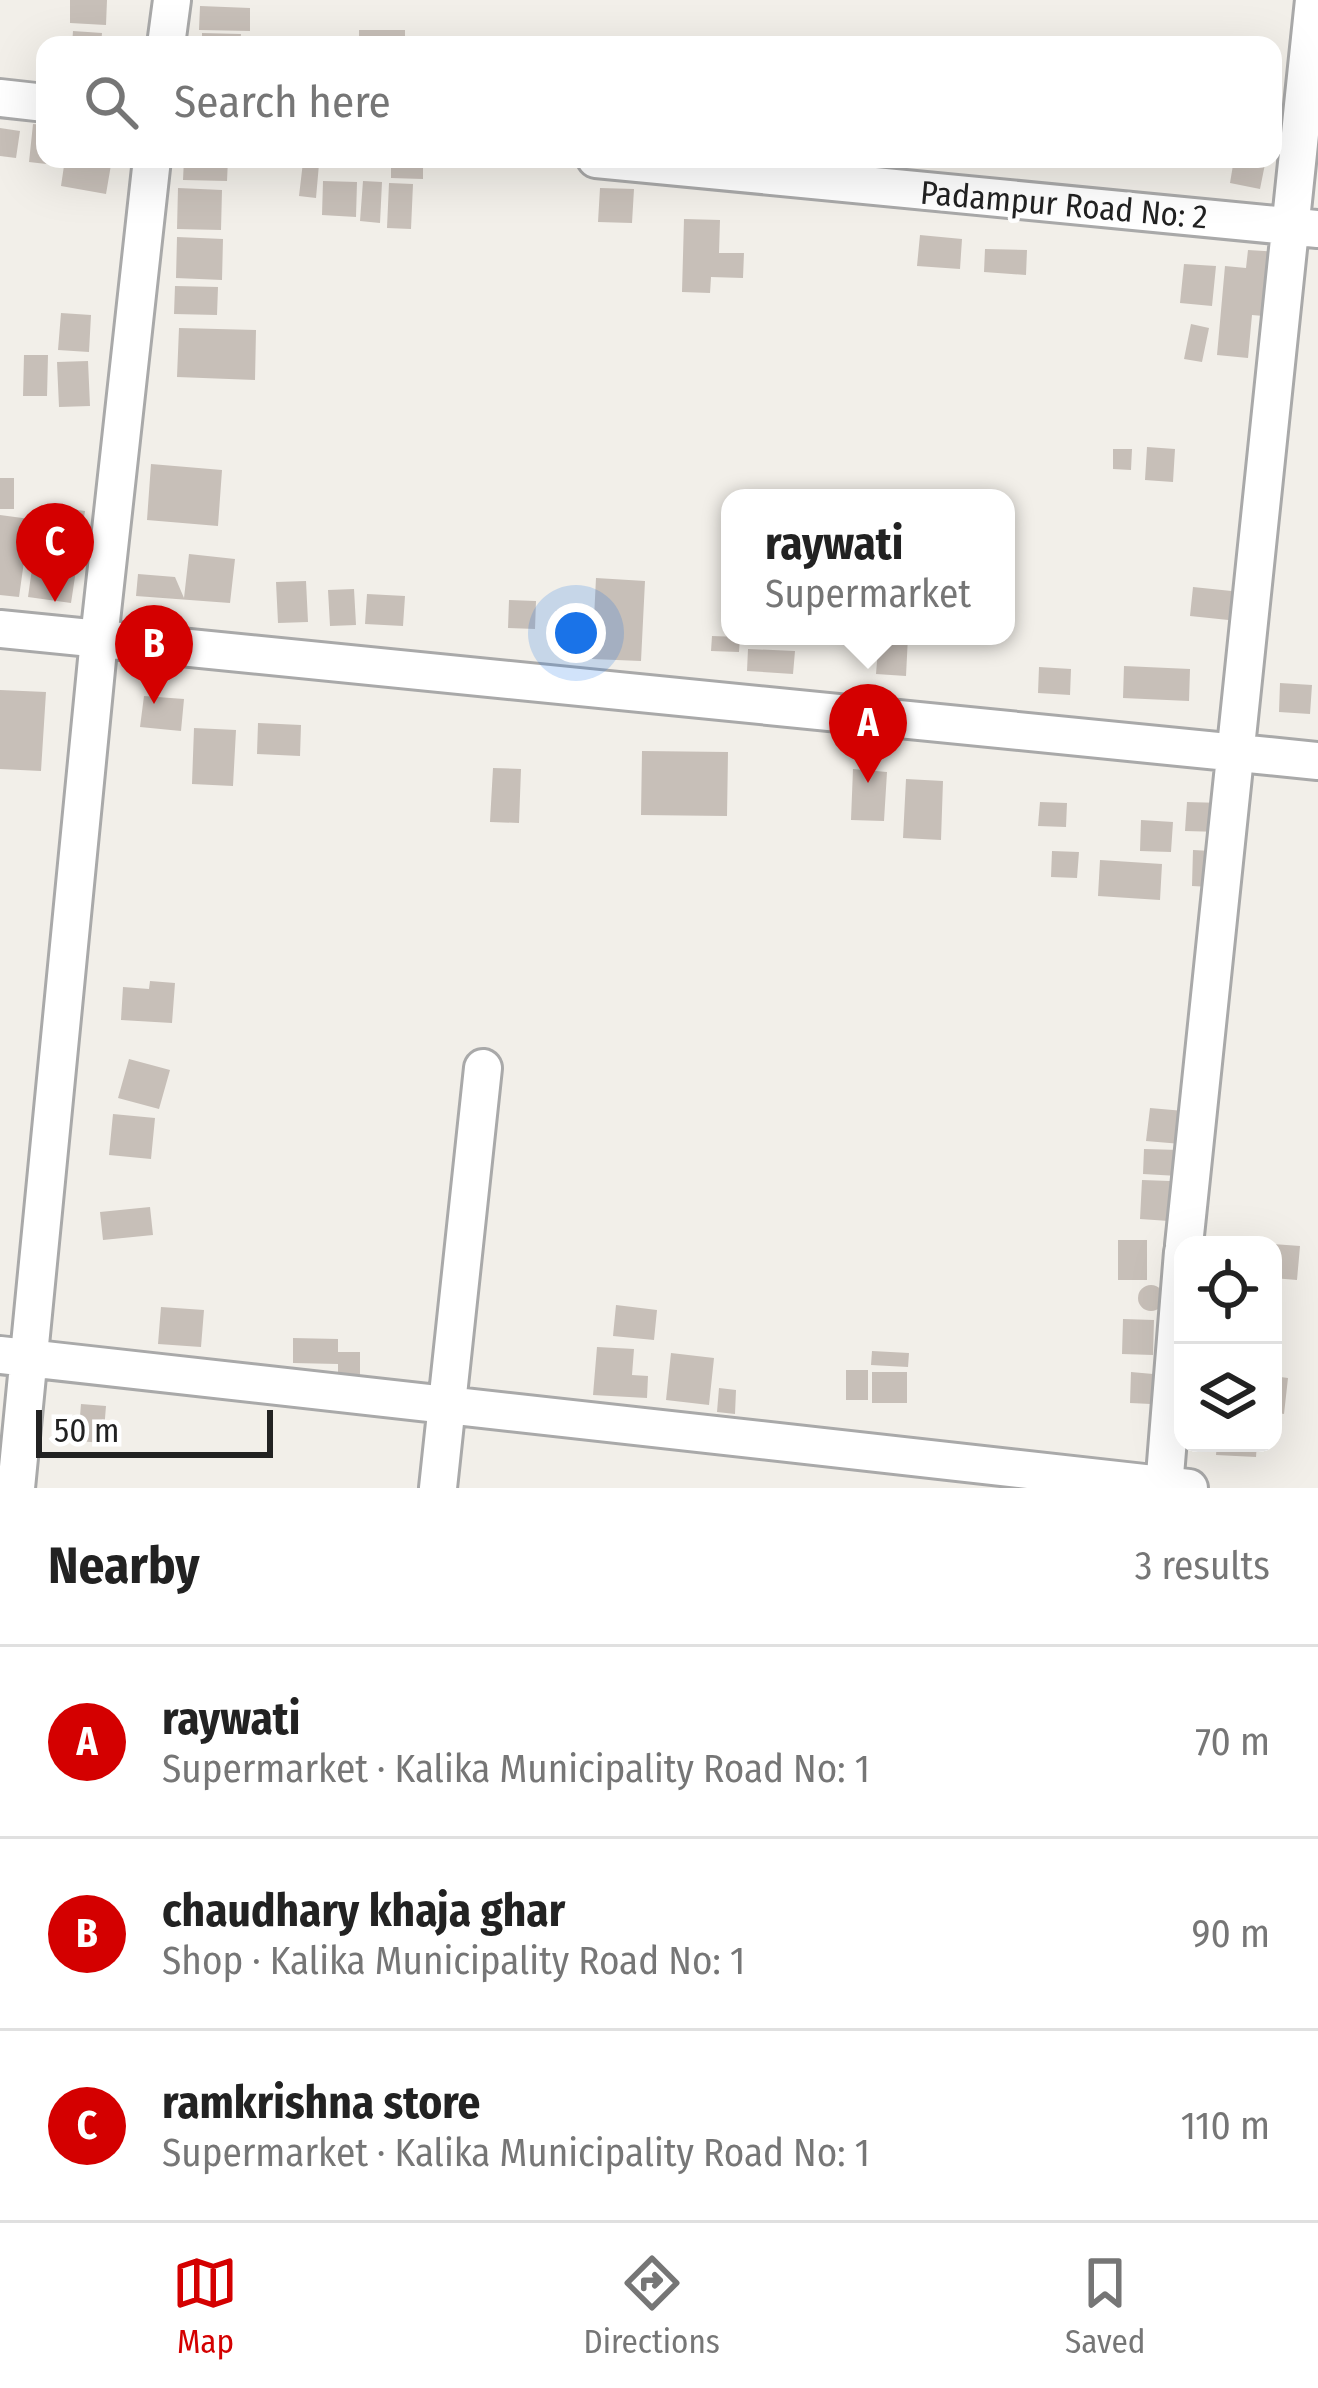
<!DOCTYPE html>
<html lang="en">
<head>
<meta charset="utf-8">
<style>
	:root { --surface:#fff; --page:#f2f2f2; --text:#222; --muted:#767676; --line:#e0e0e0; --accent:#d40000 }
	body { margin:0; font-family:"Fira Sans Condensed",sans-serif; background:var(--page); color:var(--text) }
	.controls { position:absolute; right:36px; bottom:36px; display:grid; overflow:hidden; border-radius:24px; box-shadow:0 12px 48px #0002 }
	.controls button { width:108px; height:108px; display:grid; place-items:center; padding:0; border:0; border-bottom:3px solid var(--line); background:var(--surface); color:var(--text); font:60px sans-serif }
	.scale { position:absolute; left:36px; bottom:30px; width:237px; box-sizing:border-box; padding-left:12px; border:6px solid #222; border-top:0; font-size:33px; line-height:42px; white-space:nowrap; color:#222; -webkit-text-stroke:9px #fff; paint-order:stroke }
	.you { position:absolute; left:576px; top:633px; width:42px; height:42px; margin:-30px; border:9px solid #fff; border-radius:50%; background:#1a73e8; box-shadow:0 0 0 18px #1a73e833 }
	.badge { display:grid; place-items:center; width:78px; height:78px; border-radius:50%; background:var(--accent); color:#fff; font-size:39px; font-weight:700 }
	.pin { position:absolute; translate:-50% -99px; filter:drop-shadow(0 3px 6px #0008) }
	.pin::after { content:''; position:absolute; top:63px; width:42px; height:36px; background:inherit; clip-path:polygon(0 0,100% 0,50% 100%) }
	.popup { position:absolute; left:721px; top:489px; width:294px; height:156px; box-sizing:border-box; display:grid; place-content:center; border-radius:24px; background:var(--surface); filter:drop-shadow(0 3px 9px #0005); font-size:39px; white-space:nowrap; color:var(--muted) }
	.popup b { font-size:45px; color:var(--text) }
	.popup::after { content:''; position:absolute; left:50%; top:100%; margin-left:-24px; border:24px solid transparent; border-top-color:var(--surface) }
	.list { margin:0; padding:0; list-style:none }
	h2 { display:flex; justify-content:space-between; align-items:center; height:156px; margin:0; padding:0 48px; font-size:51px }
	h2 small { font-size:39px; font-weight:400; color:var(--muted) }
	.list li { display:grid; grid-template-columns:78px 1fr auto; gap:36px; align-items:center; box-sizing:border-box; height:192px; padding:0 48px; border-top:3px solid var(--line) }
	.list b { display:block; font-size:45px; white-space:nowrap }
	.list p { margin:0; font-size:39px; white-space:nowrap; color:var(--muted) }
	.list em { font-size:39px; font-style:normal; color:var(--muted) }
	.icon { flex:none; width:66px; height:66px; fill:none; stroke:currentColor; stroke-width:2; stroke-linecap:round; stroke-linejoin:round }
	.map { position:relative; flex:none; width:1318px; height:1488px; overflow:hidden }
	.search { position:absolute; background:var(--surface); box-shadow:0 12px 48px #0002; left:36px; right:36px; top:36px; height:132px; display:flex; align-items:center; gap:30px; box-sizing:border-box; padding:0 42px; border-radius:24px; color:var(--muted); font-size:45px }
	.sheet { height:732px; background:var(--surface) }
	nav { display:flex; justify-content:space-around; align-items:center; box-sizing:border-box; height:168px; border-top:3px solid var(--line); background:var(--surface); font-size:33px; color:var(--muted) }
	nav a { display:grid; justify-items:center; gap:6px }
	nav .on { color:var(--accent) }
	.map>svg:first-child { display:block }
	.building { fill:#c7bfb8 }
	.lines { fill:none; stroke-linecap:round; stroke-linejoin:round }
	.minor-casing { stroke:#a9a9a9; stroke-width:42 }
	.minor { stroke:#fff; stroke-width:36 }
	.labels { text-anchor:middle; stroke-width:9; stroke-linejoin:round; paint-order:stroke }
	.street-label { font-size:33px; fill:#222; stroke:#fff }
</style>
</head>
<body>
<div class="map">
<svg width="1318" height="1488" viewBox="0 0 1318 1488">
	<rect width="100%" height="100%" fill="#f2efe9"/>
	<path class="building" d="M70,0H107L106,25L70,23Z
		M200,6L250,8V31L199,30Z
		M359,30H405V45H359Z
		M73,31L102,33L101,45H72Z
		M202,33L241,34L240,45H202Z
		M33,124L45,125V159H55V165L29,162Z
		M0,128L20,131L16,158L0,156Z
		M65,159H112L106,194L61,186Z
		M184,159H228L227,181L183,180Z
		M1234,159H1266L1260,189L1230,183Z
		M391,160L423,161V179L391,178Z
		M303,162L319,164L316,198L299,196Z
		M323,181L357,182L356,217L322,215Z
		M363,181L382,182L380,223L360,221Z
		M389,183L413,184L411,229L387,228Z
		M178,188L222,190L221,230L177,229Z
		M600,188L634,189L632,223L598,222Z
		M684,219L720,220L719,253H744L743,278L711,277L710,293L682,292Z
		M920,235L962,239L960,269L917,266Z
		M177,237L223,239L222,280L176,278Z
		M985,249L1027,250L1026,275L984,272Z
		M1248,250L1280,252L1275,317L1252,315L1248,358L1217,355L1225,266L1246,268Z
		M1184,264L1216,266L1212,306L1180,303Z
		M175,286L218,287L217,315L174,314Z
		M61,313L91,315L89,352L58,350Z
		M1191,324L1209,328L1202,362L1184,359Z
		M179,328L256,330L255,380L177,377Z
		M24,355H48L47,396H23Z
		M88,361L90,406L59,407L57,362Z
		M1147,447L1175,449L1173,482L1145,480Z
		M1113,449H1132L1131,470L1113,469Z
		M151,464L222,470L218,526L147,520Z
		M0,478H14V509H0Z
		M41,505L85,511L71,603L28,597Z
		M0,515L30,519L19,597L0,595Z
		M189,554L235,559L230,603L136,596L138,574L175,577L184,598Z
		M596,578L645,581L641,661L592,659Z
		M306,581L308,622L278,623L276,582Z
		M1193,587L1241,592L1238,621L1190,616Z
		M354,589L356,625L330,626L328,590Z
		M367,594L405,596L403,626L365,624Z
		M509,600L536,601L535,629L508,628Z
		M556,610L590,611L588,653L554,651Z
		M712,636L740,637L739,652L711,651Z
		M879,636H908L906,676L876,674Z
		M748,649L795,651L793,674L747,671Z
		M1124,666L1190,669L1189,701L1123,698Z
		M1039,667L1071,669L1070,695L1038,693Z
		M1280,683L1312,685L1310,714L1279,712Z
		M0,690L46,692L41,771L0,769Z
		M144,696L184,699L181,731L140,727Z
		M258,723L301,725L300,756L257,754Z
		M194,728L236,730L233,786L192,784Z
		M642,751L728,752L727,816L641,815Z
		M493,768L521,769L519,823L490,822Z
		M853,769L887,772L884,821L851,820Z
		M906,779L943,781L941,840L903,838Z
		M1040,802L1067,803L1066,827L1038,826Z
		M1187,802L1223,803L1221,832L1185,831Z
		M1141,820L1173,822L1171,852L1140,851Z
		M1193,850L1212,851L1211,887L1192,886Z
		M1052,851L1079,852L1077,878L1051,877Z
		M1100,860L1162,864L1160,900L1098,896Z
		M150,981L175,983L172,1023L121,1020L123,987L149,989Z
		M129,1059L170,1070L159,1109L118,1098Z
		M1150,1108L1184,1111L1181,1144L1146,1141Z
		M113,1114L155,1118L151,1159L109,1155Z
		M1144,1149L1179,1150L1178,1176L1143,1174Z
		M1142,1180L1170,1181L1169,1221L1140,1219Z
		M150,1207L153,1235L103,1240L100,1212Z
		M1118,1240H1147V1280H1118Z
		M1273,1244L1300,1246L1297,1280L1273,1278Z
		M1138 1298a13 13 0 1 1 26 0a13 13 0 1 1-26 0Z
		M616,1305L657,1310L654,1340L613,1336Z
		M161,1307L204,1310L201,1347L158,1344Z
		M1123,1319L1154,1320L1153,1355L1122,1354Z
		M293,1338L338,1339V1352H360V1379H338V1364L293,1363Z
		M597,1347L634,1349L632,1375L648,1376L647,1398L593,1395Z
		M872,1351L909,1353L908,1367L871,1365Z
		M671,1353L714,1358L709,1405L666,1400Z
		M846,1370H868V1400H846Z
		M872,1372H907V1403H872Z
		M1131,1372L1153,1374L1151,1404L1130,1403Z
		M1273,1376L1288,1378L1284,1414L1273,1412Z
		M719,1388L736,1390L735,1414L717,1412Z
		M81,1404L106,1406L103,1443L78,1441Z
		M1217,1443H1257L1256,1457L1216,1455Z"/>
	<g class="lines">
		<defs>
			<path id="minor" d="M166,45L172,0
				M0,98L45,103
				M596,159L1318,229
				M0,629L1318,761
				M1184,1245L1314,0
				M0,1355L1189,1488
				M16,1488L99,639L152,159
				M438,1488L483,1068
				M1164,1488L1183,1252"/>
		</defs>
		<use href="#minor" class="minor-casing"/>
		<use href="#minor" class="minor"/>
	</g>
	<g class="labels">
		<g class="street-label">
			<text transform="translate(1064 204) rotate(5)" y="12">Padampur Road No: 2</text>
		</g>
	</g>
</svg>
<div class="controls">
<button><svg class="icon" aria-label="locate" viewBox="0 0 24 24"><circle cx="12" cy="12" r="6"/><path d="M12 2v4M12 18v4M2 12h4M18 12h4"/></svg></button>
<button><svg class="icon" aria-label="layers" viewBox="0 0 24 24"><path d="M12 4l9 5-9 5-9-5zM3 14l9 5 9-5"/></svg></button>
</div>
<div class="scale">50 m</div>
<div class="you"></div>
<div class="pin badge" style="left:868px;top:783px">A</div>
<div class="popup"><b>raywati</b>Supermarket</div>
<div class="pin badge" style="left:154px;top:704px">B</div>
<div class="pin badge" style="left:55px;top:602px">C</div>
<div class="search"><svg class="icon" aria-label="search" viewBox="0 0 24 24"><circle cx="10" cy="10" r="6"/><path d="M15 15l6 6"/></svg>Search here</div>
</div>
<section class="sheet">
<h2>Nearby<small>3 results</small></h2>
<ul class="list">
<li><span class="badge">A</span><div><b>raywati</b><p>Supermarket · Kalika Municipality Road No: 1</p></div><em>70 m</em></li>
<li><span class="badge">B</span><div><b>chaudhary khaja ghar</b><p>Shop · Kalika Municipality Road No: 1</p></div><em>90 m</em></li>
<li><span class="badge">C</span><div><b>ramkrishna store</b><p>Supermarket · Kalika Municipality Road No: 1</p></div><em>110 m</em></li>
</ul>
</section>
<nav>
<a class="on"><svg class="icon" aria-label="map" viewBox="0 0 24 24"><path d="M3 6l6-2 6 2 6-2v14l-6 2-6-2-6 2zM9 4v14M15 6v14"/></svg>Map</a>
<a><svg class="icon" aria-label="directions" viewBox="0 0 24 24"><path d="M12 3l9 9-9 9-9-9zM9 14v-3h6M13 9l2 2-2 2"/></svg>Directions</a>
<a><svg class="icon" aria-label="saved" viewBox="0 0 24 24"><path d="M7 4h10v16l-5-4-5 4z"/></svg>Saved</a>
</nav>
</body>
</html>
